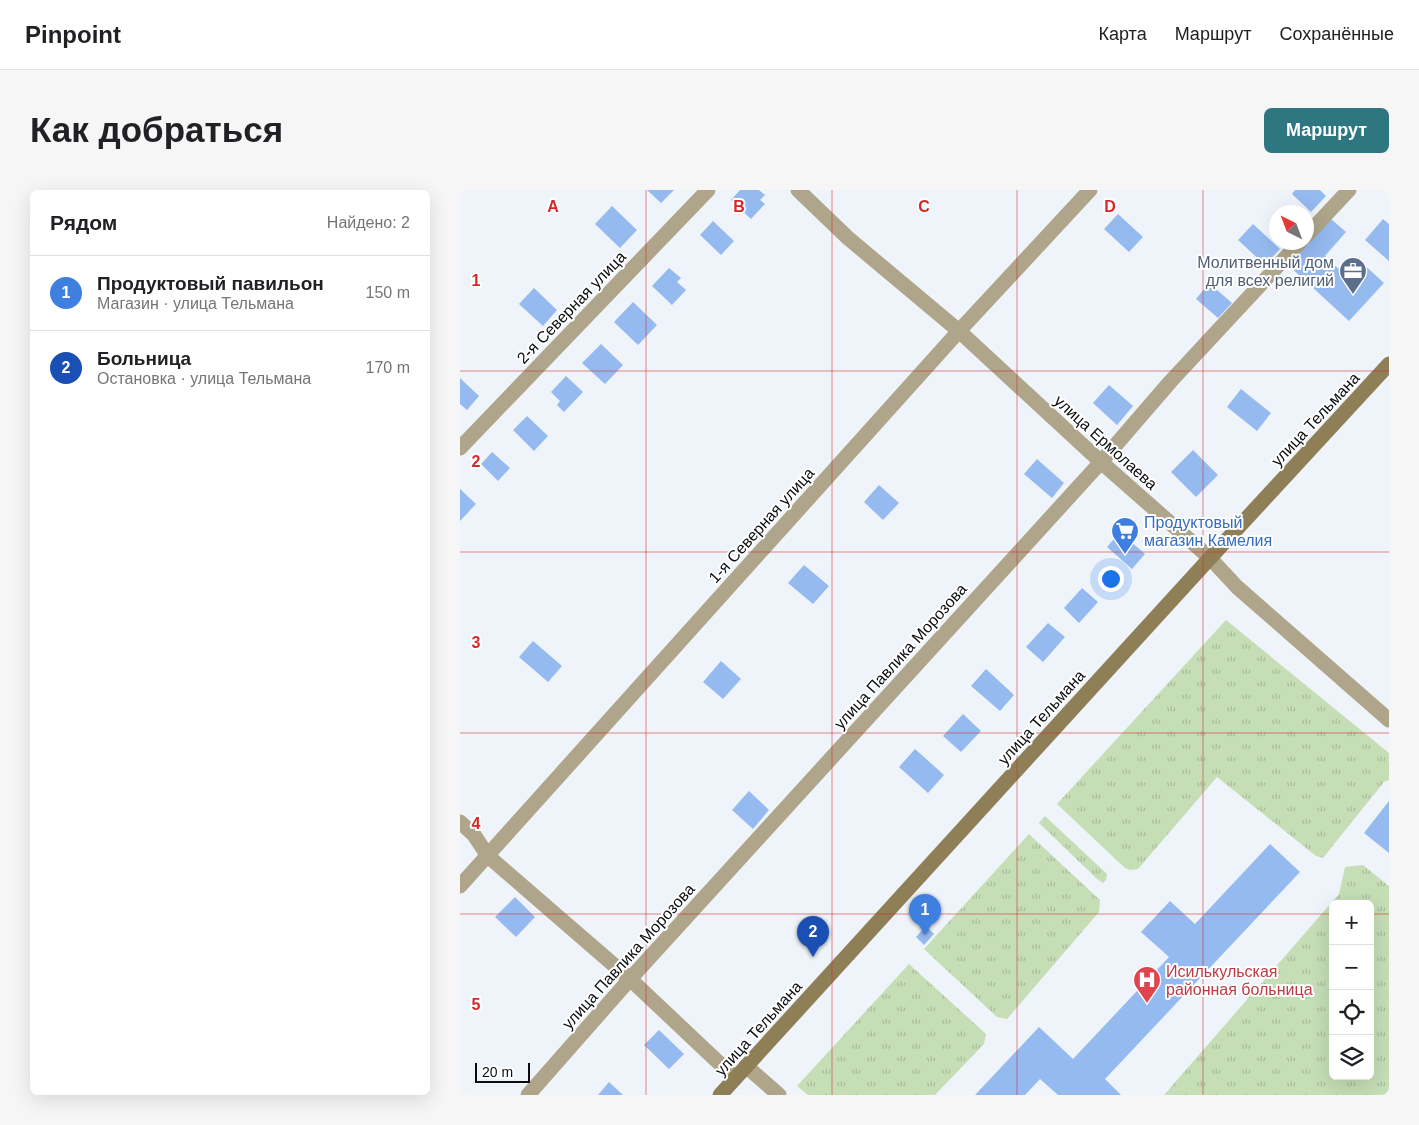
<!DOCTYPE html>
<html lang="ru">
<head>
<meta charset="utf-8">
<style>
	:root { --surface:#fff; --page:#f6f6f6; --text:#202124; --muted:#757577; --line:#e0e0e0; --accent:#2e7780 }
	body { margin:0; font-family:Helvetica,sans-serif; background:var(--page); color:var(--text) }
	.controls { position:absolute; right:15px; bottom:15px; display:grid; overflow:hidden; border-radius:8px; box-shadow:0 5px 20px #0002 }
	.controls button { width:45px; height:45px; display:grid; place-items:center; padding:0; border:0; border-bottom:1px solid var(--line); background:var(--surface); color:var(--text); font:25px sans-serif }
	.compass { position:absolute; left:809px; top:15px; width:45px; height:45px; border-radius:50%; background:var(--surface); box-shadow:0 5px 20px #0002; rotate:318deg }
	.scale { position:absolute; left:15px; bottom:12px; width:55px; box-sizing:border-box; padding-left:5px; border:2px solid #0b0c0e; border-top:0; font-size:14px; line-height:18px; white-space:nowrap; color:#0b0c0e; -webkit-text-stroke:4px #fff; paint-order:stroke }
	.you { position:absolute; left:650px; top:388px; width:18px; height:18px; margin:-12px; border:4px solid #fff; border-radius:50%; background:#1a73e8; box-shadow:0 0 0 8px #1a73e833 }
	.badge { display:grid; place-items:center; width:32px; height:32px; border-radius:50%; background:var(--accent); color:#fff; font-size:16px; font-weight:700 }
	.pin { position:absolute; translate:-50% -41px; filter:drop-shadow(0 1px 2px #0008) }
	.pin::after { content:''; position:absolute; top:26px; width:18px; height:15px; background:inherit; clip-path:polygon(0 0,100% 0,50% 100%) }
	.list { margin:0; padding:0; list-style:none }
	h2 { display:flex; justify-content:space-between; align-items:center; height:65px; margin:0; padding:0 20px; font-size:21px }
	h2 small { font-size:16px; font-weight:400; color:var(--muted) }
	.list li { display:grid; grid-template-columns:32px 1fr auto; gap:15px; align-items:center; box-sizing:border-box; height:75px; padding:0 20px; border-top:1px solid var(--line) }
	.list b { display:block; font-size:19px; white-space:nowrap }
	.list p { margin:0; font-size:16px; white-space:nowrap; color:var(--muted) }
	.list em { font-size:16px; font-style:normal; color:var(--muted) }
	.icon { flex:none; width:28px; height:28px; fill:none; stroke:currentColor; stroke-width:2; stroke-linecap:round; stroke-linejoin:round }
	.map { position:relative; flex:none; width:929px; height:905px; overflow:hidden; border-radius:8px }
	header { display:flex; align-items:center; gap:30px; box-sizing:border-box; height:70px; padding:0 25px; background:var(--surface); border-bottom:1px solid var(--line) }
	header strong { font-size:24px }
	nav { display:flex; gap:28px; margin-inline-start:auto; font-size:18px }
	.intro { display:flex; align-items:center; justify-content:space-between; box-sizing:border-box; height:120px; padding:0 30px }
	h1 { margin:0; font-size:35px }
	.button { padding:12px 22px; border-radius:8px; background:var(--accent); color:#fff; font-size:18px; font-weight:700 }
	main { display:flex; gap:30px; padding:0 30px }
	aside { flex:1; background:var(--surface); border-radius:8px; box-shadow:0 5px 20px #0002 }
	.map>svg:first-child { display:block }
	.grass { fill:url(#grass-tufts); fill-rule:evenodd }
	.building { fill:#95baef }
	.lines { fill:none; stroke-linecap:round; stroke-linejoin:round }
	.street { stroke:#afa58a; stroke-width:15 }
	.secondary { stroke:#8e7f57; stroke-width:15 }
	.grid { fill:none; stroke:#d62828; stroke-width:1; stroke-opacity:0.55 }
	.labels { text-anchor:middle; stroke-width:4; stroke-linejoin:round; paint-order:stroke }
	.service-label { font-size:16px; fill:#4e5e75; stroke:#fff; text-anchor:end }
	.street-label { font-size:16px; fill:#0b0c0e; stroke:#fff }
	.shop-label { font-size:16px; fill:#366cbe; stroke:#fff; text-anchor:start }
	.health-label { font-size:16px; fill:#be3a42; stroke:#fff; text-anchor:start }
	.grid-label { font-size:16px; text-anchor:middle; font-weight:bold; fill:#d62828; stroke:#fff; stroke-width:4; stroke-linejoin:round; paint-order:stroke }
</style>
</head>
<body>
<header>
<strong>Pinpoint</strong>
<nav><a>Карта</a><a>Маршрут</a><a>Сохранённые</a></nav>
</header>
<div class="intro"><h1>Как добраться</h1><a class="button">Маршрут</a></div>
<main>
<aside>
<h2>Рядом<small>Найдено: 2</small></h2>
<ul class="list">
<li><span class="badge" style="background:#3f7fe0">1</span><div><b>Продуктовый павильон</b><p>Магазин · улица Тельмана</p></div><em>150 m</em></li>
<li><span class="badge" style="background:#1a4fb4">2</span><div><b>Больница</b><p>Остановка · улица Тельмана</p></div><em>170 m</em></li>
</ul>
</aside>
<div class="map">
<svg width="929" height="905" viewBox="0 0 929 905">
	<defs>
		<pattern id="grass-tufts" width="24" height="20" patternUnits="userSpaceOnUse" patternTransform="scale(1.25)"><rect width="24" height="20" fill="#c5deb6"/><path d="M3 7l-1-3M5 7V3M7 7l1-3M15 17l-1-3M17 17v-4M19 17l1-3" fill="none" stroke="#a8bd9b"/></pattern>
	</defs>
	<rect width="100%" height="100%" fill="#eff4fb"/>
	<path class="grass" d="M766,430L929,563V590L924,592L863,668L856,666L757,587L678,679L670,680L665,678L597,614Z
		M585,626L647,684L646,690L643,693L637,689L579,633Z
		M569,644L640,710L639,722L547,829L537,827L464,759Z
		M903,675L929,696V905H704L879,704L885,677ZM873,714H910V886H873Z
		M449,774L526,844L524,854L475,905H348L337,896Z"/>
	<path class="building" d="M187,0H214L201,13Z
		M280,0H299L305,5L300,10L305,14L291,29L271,10Z
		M835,0H860L866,6L851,22L832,4Z
		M152,16L177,40L160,58L135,34Z
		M658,24L683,47L669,62L644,39Z
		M870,28L886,42L865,66L885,85L899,70L924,93L889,131L827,74Z
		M923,29L929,34V71L905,50Z
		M253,31L274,51L261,65L240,45Z
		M793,34L820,59L805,75L778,50Z
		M209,78L221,88L217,92L226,100L212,115L192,96Z
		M749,93L772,113L758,128L736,109Z
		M74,98L97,120L83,136L59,114Z
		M173,112L197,135L178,155L154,132Z
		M141,154L163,175L145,194L122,173Z
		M106,186L123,202L104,222L97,215L100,211L91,202Z
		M0,188L19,206L7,220L0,214Z
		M649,195L673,216L657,235L633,213Z
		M781,199L811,223L797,241L767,217Z
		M67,226L88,246L74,261L53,240Z
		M733,260L758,285L736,307L711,282Z
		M32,262L50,278L38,291L21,274Z
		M577,269L604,293L592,308L564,284Z
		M419,295L439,313L423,330L404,312Z
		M0,299L16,314L0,331Z
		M660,342L685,364L672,379L647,357Z
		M344,375L369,396L353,414L328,393Z
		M622,398L638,412L619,433L604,418Z
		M588,433L605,447L583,472L566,457Z
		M73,451L102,476L88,492L59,467Z
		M261,471L281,489L263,509L243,492Z
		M526,479L554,505L540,521L511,496Z
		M503,524L521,541L501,562L483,546Z
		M455,559L484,585L468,603L439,577Z
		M289,601L309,620L293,639L272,620Z
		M929,611V663L904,643Z
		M810,654L840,682L645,889L661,905H598L580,889L565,905H515L579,837L613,869L709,767L681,742L710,711L735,734Z
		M55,707L75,727L56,747L35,727Z
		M466,736L474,744L464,755L456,747Z
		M199,840L224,864L209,879L184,855Z
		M149,892L163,905H138Z"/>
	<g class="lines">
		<path class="street" d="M338,0L388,48L499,141L641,272L750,368L777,397L929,530
			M846,46L889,0
			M0,258L248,0
			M0,632L14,645L28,666L170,789L275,888
			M0,696L499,141L630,0
			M286,876L319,905
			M68,905L170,789L641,272L710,192L840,52"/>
		<path class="secondary" d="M260,905L750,368L929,174"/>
	</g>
	<path class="grid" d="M186,0V905M372,0V905M557,0V905M743,0V905M0,181H929M0,362H929M0,543H929M0,724H873M910,724H929"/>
	<defs>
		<symbol id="office-pin" viewBox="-11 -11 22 30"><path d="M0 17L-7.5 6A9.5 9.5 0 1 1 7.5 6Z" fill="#5c6f8a" stroke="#fff"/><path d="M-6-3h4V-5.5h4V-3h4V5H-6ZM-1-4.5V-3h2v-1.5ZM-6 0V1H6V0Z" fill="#fff"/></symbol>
		<symbol id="supermarket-pin" viewBox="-11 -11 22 30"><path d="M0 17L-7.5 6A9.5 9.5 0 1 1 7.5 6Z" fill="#3f7fe0" stroke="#fff"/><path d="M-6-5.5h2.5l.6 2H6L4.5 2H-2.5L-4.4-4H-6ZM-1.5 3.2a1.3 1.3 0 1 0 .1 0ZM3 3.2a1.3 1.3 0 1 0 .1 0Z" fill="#fff"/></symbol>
		<symbol id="hospital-pin" viewBox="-11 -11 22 30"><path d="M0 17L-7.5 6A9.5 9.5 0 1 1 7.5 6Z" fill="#e0444e" stroke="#fff"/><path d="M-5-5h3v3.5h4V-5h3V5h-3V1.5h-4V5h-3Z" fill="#fff"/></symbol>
	</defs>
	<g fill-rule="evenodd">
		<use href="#office-pin" x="877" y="65" width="32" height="43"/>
		<use href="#supermarket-pin" x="649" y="325" width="32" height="43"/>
		<use href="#hospital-pin" x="671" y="774" width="32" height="43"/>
	</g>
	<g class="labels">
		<g class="service-label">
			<text x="874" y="78">Молитвенный дом<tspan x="874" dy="18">для всех религий</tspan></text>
		</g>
		<g class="street-label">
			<text transform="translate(111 117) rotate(-46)" y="6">2-я Северная улица</text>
			<text transform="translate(855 229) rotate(-47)" y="6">улица Тельмана</text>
			<text transform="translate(646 252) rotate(42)" y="6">улица Ермолаева</text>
			<text transform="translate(301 335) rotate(-48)" y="6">1-я Северная улица</text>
			<text transform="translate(440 466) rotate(-48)" y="6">улица Павлика Морозова</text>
			<text transform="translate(581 527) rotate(-48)" y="6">улица Тельмана</text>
			<text transform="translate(168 766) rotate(-48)" y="6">улица Павлика Морозова</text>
			<text transform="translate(298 838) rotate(-48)" y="6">улица Тельмана</text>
		</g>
		<g class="shop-label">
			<text x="684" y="338">Продуктовый<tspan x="684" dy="18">магазин Камелия</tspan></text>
		</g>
		<g class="health-label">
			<text x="706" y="787">Исилькульская<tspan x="706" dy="18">районная больница</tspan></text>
		</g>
	</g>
	<g class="grid-label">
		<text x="93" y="22">A</text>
		<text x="279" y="22">B</text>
		<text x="464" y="22">C</text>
		<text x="650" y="22">D</text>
		<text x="16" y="96">1</text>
		<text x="16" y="277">2</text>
		<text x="16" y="458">3</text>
		<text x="16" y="639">4</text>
		<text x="16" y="820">5</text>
	</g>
</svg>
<div class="controls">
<button>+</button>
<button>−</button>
<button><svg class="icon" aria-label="locate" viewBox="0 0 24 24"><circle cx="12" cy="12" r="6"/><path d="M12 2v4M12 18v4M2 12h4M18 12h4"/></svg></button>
<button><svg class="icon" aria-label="layers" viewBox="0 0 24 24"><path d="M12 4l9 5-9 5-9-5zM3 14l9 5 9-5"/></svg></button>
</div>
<svg class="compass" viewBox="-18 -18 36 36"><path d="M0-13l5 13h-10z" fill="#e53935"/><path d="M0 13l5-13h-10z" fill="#757577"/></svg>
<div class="scale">20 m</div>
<div class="you"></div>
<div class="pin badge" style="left:465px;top:745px;background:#3f7fe0">1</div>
<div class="pin badge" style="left:353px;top:767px;background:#1a4fb4">2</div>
</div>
</main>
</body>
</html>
